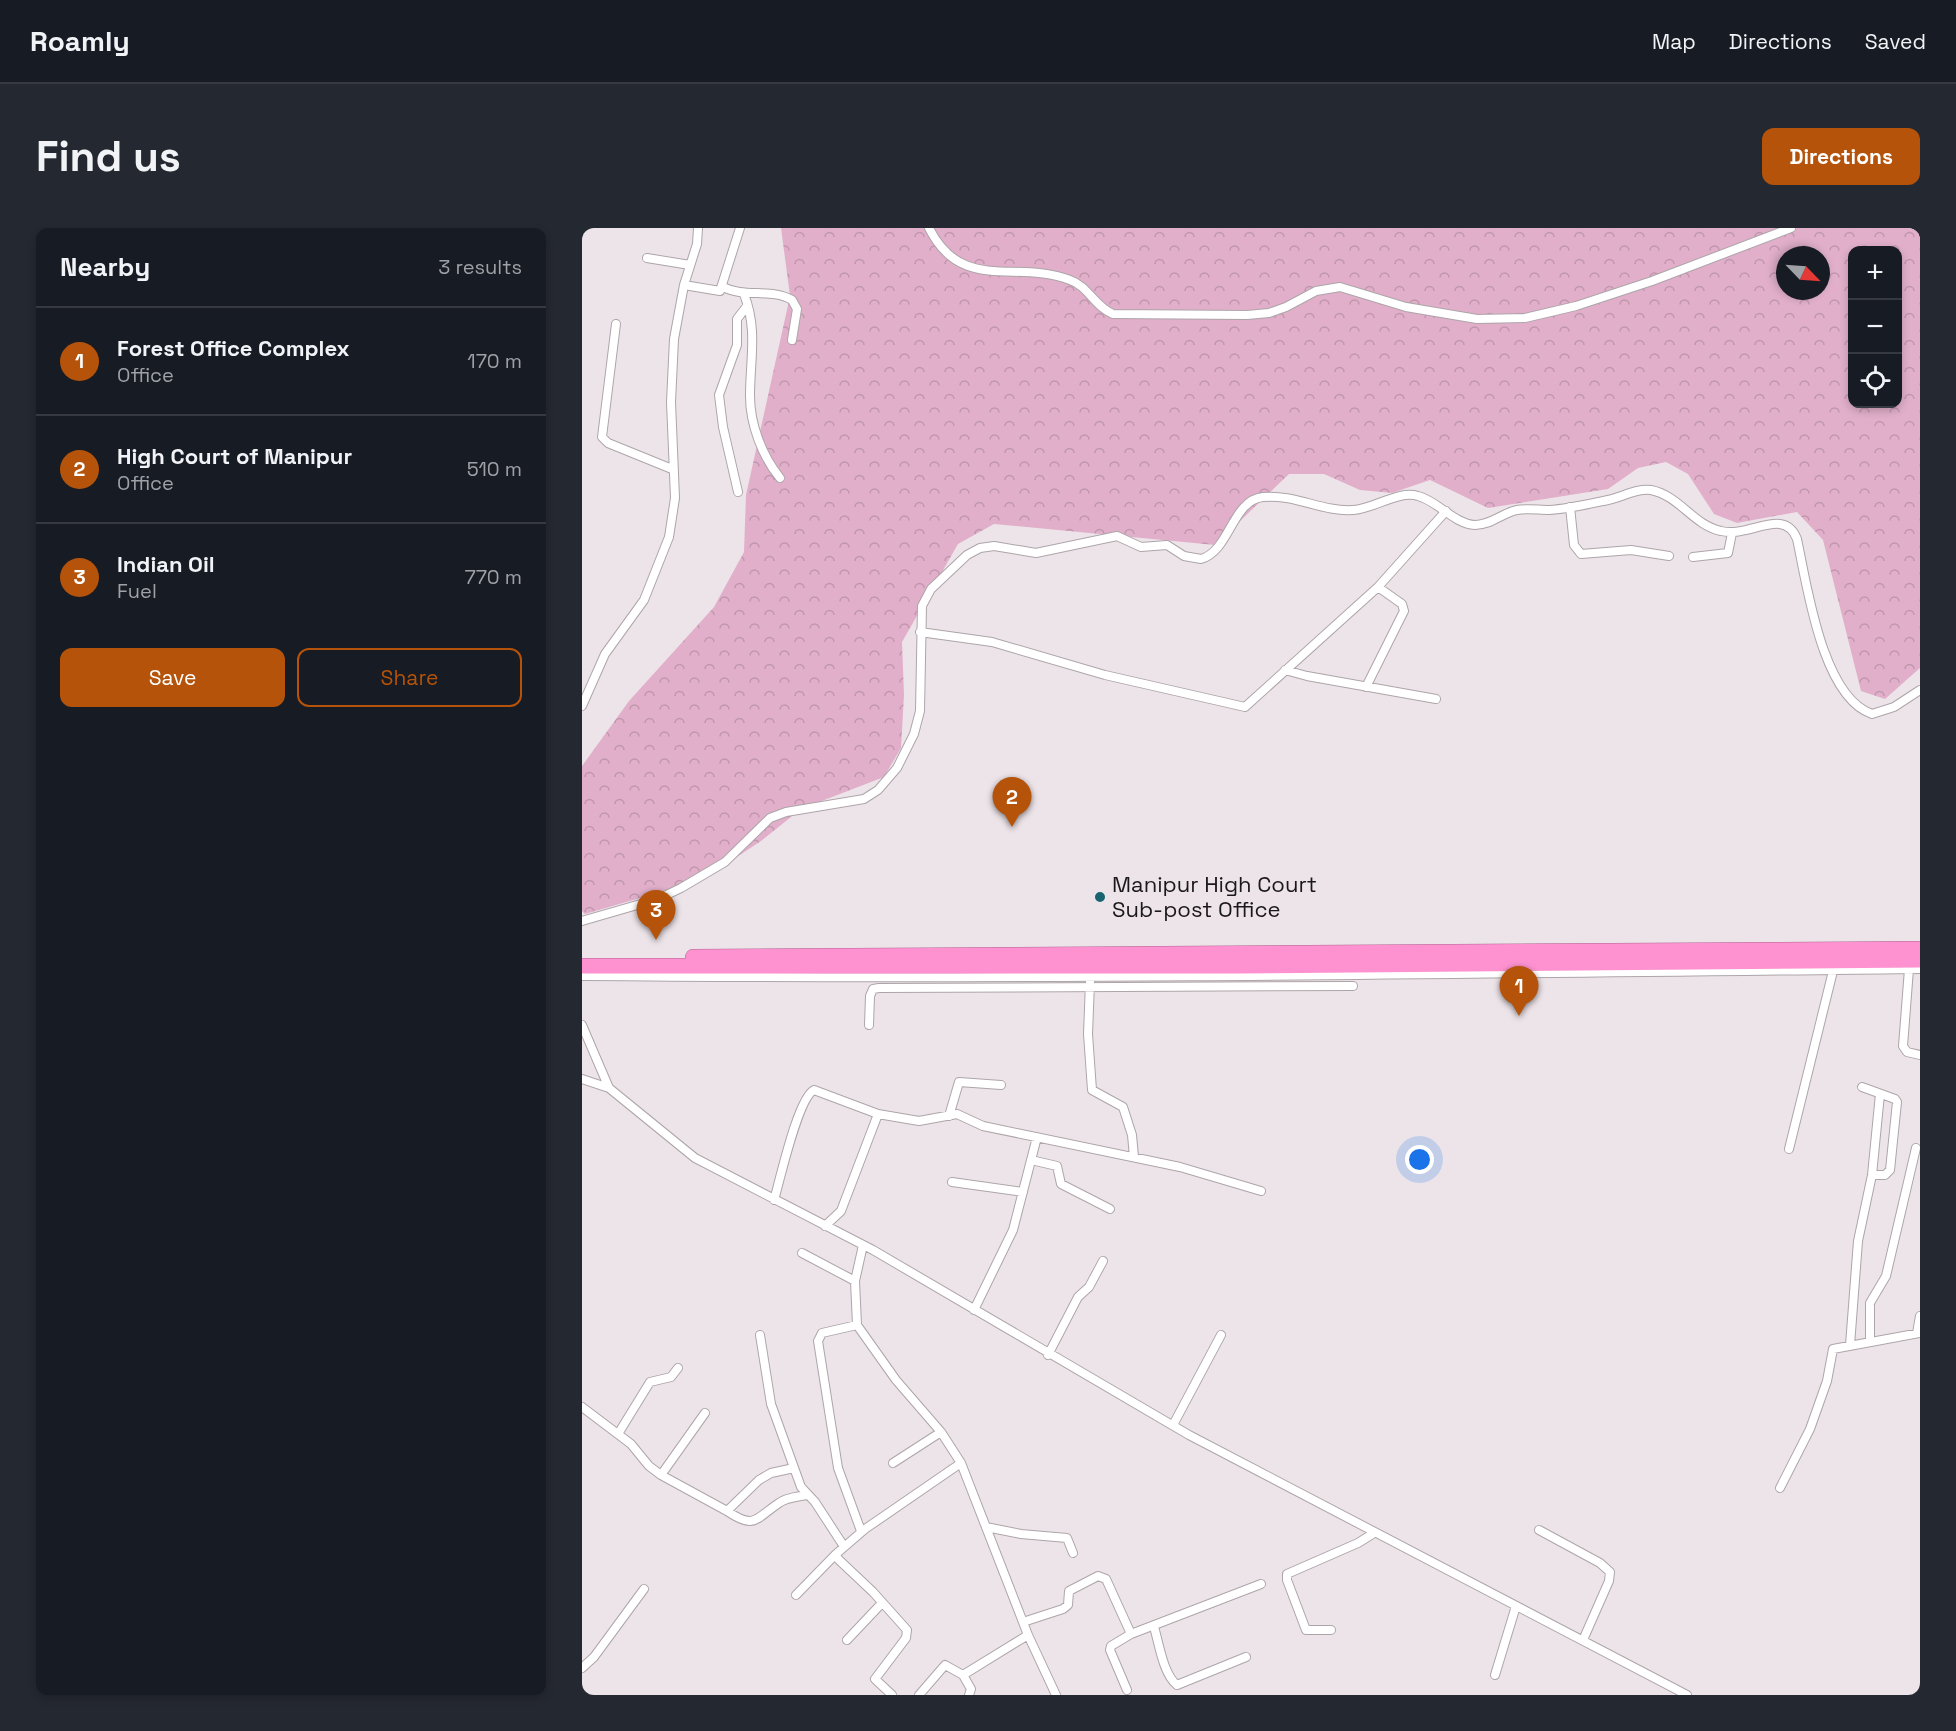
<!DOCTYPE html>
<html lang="en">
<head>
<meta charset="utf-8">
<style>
	:root { --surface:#171b24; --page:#242831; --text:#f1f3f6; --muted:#9ea1a6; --line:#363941; --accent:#b45309 }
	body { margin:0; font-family:"Space Grotesk",sans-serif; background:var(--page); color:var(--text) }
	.controls { position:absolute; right:18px; top:18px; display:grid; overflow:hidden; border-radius:12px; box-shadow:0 3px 9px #0003 }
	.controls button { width:54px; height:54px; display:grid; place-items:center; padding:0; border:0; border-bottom:2px solid var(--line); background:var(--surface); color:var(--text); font:30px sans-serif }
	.compass { position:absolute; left:1194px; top:18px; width:54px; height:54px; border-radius:50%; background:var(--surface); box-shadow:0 3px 9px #0003; rotate:115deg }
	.you { position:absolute; left:838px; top:932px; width:21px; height:21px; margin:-15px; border:4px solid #fff; border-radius:50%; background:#1a73e8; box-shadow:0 0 0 9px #1a73e833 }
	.badge { display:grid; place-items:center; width:39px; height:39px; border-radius:50%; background:var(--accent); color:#fff; font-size:20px; font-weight:700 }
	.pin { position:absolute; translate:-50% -50px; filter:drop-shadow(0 2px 3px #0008) }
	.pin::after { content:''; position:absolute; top:32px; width:21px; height:18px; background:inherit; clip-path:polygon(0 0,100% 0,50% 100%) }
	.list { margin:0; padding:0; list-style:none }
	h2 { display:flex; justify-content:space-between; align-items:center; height:78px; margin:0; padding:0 24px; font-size:26px }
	h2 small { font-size:20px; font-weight:400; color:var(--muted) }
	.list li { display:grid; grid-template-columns:39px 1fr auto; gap:18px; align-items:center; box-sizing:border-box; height:108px; padding:0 24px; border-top:2px solid var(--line) }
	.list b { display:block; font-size:22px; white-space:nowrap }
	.list p { margin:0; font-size:20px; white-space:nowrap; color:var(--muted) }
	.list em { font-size:20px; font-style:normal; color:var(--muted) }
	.actions { display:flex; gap:12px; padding:18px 24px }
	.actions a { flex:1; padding:14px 0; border:2px solid var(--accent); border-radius:12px; text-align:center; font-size:21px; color:var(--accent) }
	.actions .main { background:var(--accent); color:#fff }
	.icon { flex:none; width:33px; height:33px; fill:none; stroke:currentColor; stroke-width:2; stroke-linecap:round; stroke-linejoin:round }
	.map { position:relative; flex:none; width:1338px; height:1467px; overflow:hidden; border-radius:12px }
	header { display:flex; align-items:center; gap:36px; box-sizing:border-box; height:84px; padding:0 30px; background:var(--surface); border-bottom:2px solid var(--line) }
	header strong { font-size:28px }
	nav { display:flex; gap:33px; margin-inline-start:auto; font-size:21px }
	.intro { display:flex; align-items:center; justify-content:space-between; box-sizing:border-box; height:144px; padding:0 36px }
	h1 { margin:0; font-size:42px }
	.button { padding:15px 27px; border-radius:12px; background:var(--accent); color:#fff; font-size:21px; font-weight:700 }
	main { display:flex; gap:36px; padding:0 36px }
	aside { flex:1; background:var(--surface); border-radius:12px; box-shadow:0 3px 9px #0003 }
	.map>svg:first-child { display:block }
	.forest { fill:url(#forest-crowns); fill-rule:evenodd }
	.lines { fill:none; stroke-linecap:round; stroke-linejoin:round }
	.street-casing { stroke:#ada5a9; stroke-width:10 }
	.highway-casing { stroke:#af6791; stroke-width:16 }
	.street { stroke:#fff; stroke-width:8 }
	.highway { stroke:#fe92d1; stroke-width:15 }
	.poi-dot { fill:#18636f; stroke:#ede4e9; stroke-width:2 }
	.labels { text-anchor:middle; stroke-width:5; stroke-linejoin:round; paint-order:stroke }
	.poi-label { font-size:22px; fill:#1b181a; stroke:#ede4e9; text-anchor:start }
</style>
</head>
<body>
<header>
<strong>Roamly</strong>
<nav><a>Map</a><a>Directions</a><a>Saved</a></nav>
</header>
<div class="intro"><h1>Find us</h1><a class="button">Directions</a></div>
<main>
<aside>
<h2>Nearby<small>3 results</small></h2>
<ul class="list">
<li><span class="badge">1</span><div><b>Forest Office Complex</b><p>Office</p></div><em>170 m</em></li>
<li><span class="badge">2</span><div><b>High Court of Manipur</b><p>Office</p></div><em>510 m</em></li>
<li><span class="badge">3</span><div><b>Indian Oil</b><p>Fuel</p></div><em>770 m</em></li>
</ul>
<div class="actions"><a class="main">Save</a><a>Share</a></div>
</aside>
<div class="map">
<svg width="1338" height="1467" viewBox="0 0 1338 1467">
	<defs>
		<pattern id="forest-crowns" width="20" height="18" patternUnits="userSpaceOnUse" patternTransform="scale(1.5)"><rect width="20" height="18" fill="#e1afca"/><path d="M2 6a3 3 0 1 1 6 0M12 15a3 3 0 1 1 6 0" fill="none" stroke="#c096ad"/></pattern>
	</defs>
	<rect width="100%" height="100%" fill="#ede4e9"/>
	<path class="forest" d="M199,0H1338V440L1303,471L1279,463L1241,312L1215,284L1155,295L1132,286L1106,246L1084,234L1056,240L1026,261L906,280L848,252L810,265L778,262L742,246H707L633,317L412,296L376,316L320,414L322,467L319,520L302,549L219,581L179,613L120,652L3,686L0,683V538L47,473L132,379L162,324L164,267L208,68ZM1270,22H1316V176H1270ZM1203,27H1239V63H1203Z"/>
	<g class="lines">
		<defs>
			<path id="street" d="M347,0C380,66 434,31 488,52C506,58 513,79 531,86L665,87L687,85L704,79L734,63L758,59L824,79L895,91L943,90L994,78L1070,53L1209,0
				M65,30L108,37
				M102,57L138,63L158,0
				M141,59C162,70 190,60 210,72L215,81L210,112
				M162,66C176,102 168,131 168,168C168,196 180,228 198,250
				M34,96L20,209L26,215L90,241
				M156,264L141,199L137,167L155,117V91L165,78
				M988,279L992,317L999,326L1049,322L1087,328
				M1111,329L1146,325L1150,305
				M338,404L410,414L523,447L663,479L796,359L864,283
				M703,442L725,448L854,471
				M784,459L822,383L820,376L796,359
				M0,478L23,426L62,372L87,309L93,270L89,174L92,111L102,57L115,16L116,0
				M0,693L76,671L99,660L143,634L188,590L204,584L282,571L296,562L315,540L332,506L338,483L340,378L349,361L385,327L398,320L412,318L454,325L535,308L559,319L585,317L602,328L619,331C648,323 650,272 681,269C713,266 740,284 771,282C792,281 816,262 836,268C856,273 872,296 893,297C909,297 920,285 935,282C945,280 957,282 967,282C986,281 1007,276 1026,272C1040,269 1055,260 1069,262C1098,268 1111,297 1139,303C1168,310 1202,278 1215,311C1225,357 1240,469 1290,486L1312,479L1338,462
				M1327,741L1321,818L1325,824L1338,827
				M0,748C446,752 892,746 1338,741
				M508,754L506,806L510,862L541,879L550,907L552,929
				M0,797L27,860L113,930L291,1022L607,1207L1105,1467
				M287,797L288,768L291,761L297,760L771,758
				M0,851L27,860
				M1280,859L1313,871L1315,874L1308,942L1303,947H1290
				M367,888L377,854L419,857
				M1207,921L1251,743
				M449,932L475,938L479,956L528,981
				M370,954L441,964
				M192,972C198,952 216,870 232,862L296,886L337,893L375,886L401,898L598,939L679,963
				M243,998L259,983L296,886
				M281,1017L273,1053L275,1097L314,1152L359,1204L379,1235L446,1407L474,1467
				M220,1025L273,1053
				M392,1082L431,1002L455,909
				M275,1097L240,1105L236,1113L256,1240L279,1303
				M1335,1105L1338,1088
				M178,1107L189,1176L219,1259L233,1274L261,1317
				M1288,1114V1075L1304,1048L1334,920
				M1268,1117L1276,1013L1290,947L1298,866
				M466,1127L496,1069L507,1059L521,1033
				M0,1179L49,1216L67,1238L79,1247L145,1283L177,1252L189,1245L212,1240
				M591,1197L639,1107
				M36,1206L68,1154L89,1149L96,1140
				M311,1235L359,1204
				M79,1247L123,1185
				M1198,1260L1228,1201L1245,1153L1251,1121L1338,1105
				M145,1283C173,1302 173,1291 197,1275C205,1269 216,1269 225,1267
				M404,1299L439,1306L485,1310L491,1325
				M957,1302L1018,1335L1028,1344L1027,1353L1001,1412
				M214,1367L254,1326
				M441,1394L481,1381L486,1377L487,1363L516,1348L524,1351L549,1406L679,1356
				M572,1399C577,1415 581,1446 595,1457L664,1429
				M749,1402H724L705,1352V1346L776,1315L792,1305
				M265,1412L300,1375
				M0,1440L12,1429L62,1361
				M381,1447L389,1461L387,1467
				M913,1447L934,1378
				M545,1462L528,1422L529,1418L549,1406
				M310,1467L293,1451L324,1410L325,1402L291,1364L256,1331L254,1326L283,1301L379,1235
				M337,1467L363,1437L381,1447L446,1407"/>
			<path id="highway" d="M111,729L1338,721
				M0,738H656L1338,732"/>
		</defs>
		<use href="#street" class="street-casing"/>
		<use href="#highway" class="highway-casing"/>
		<use href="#street" class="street"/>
		<use href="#highway" class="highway"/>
	</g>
	<circle class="poi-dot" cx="518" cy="669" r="6"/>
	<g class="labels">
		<g class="poi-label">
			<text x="530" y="664">Manipur High Court<tspan x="530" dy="25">Sub-post Office</tspan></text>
		</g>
	</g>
</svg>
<div class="controls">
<button>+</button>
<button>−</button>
<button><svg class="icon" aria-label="locate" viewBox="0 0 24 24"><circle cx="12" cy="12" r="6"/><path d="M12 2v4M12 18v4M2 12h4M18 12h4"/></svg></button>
</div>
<svg class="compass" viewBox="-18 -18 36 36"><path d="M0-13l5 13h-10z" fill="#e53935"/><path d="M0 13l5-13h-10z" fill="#9ea1a6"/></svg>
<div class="you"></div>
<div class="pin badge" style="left:937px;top:788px">1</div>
<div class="pin badge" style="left:430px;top:599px">2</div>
<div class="pin badge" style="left:74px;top:712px">3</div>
</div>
</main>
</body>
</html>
